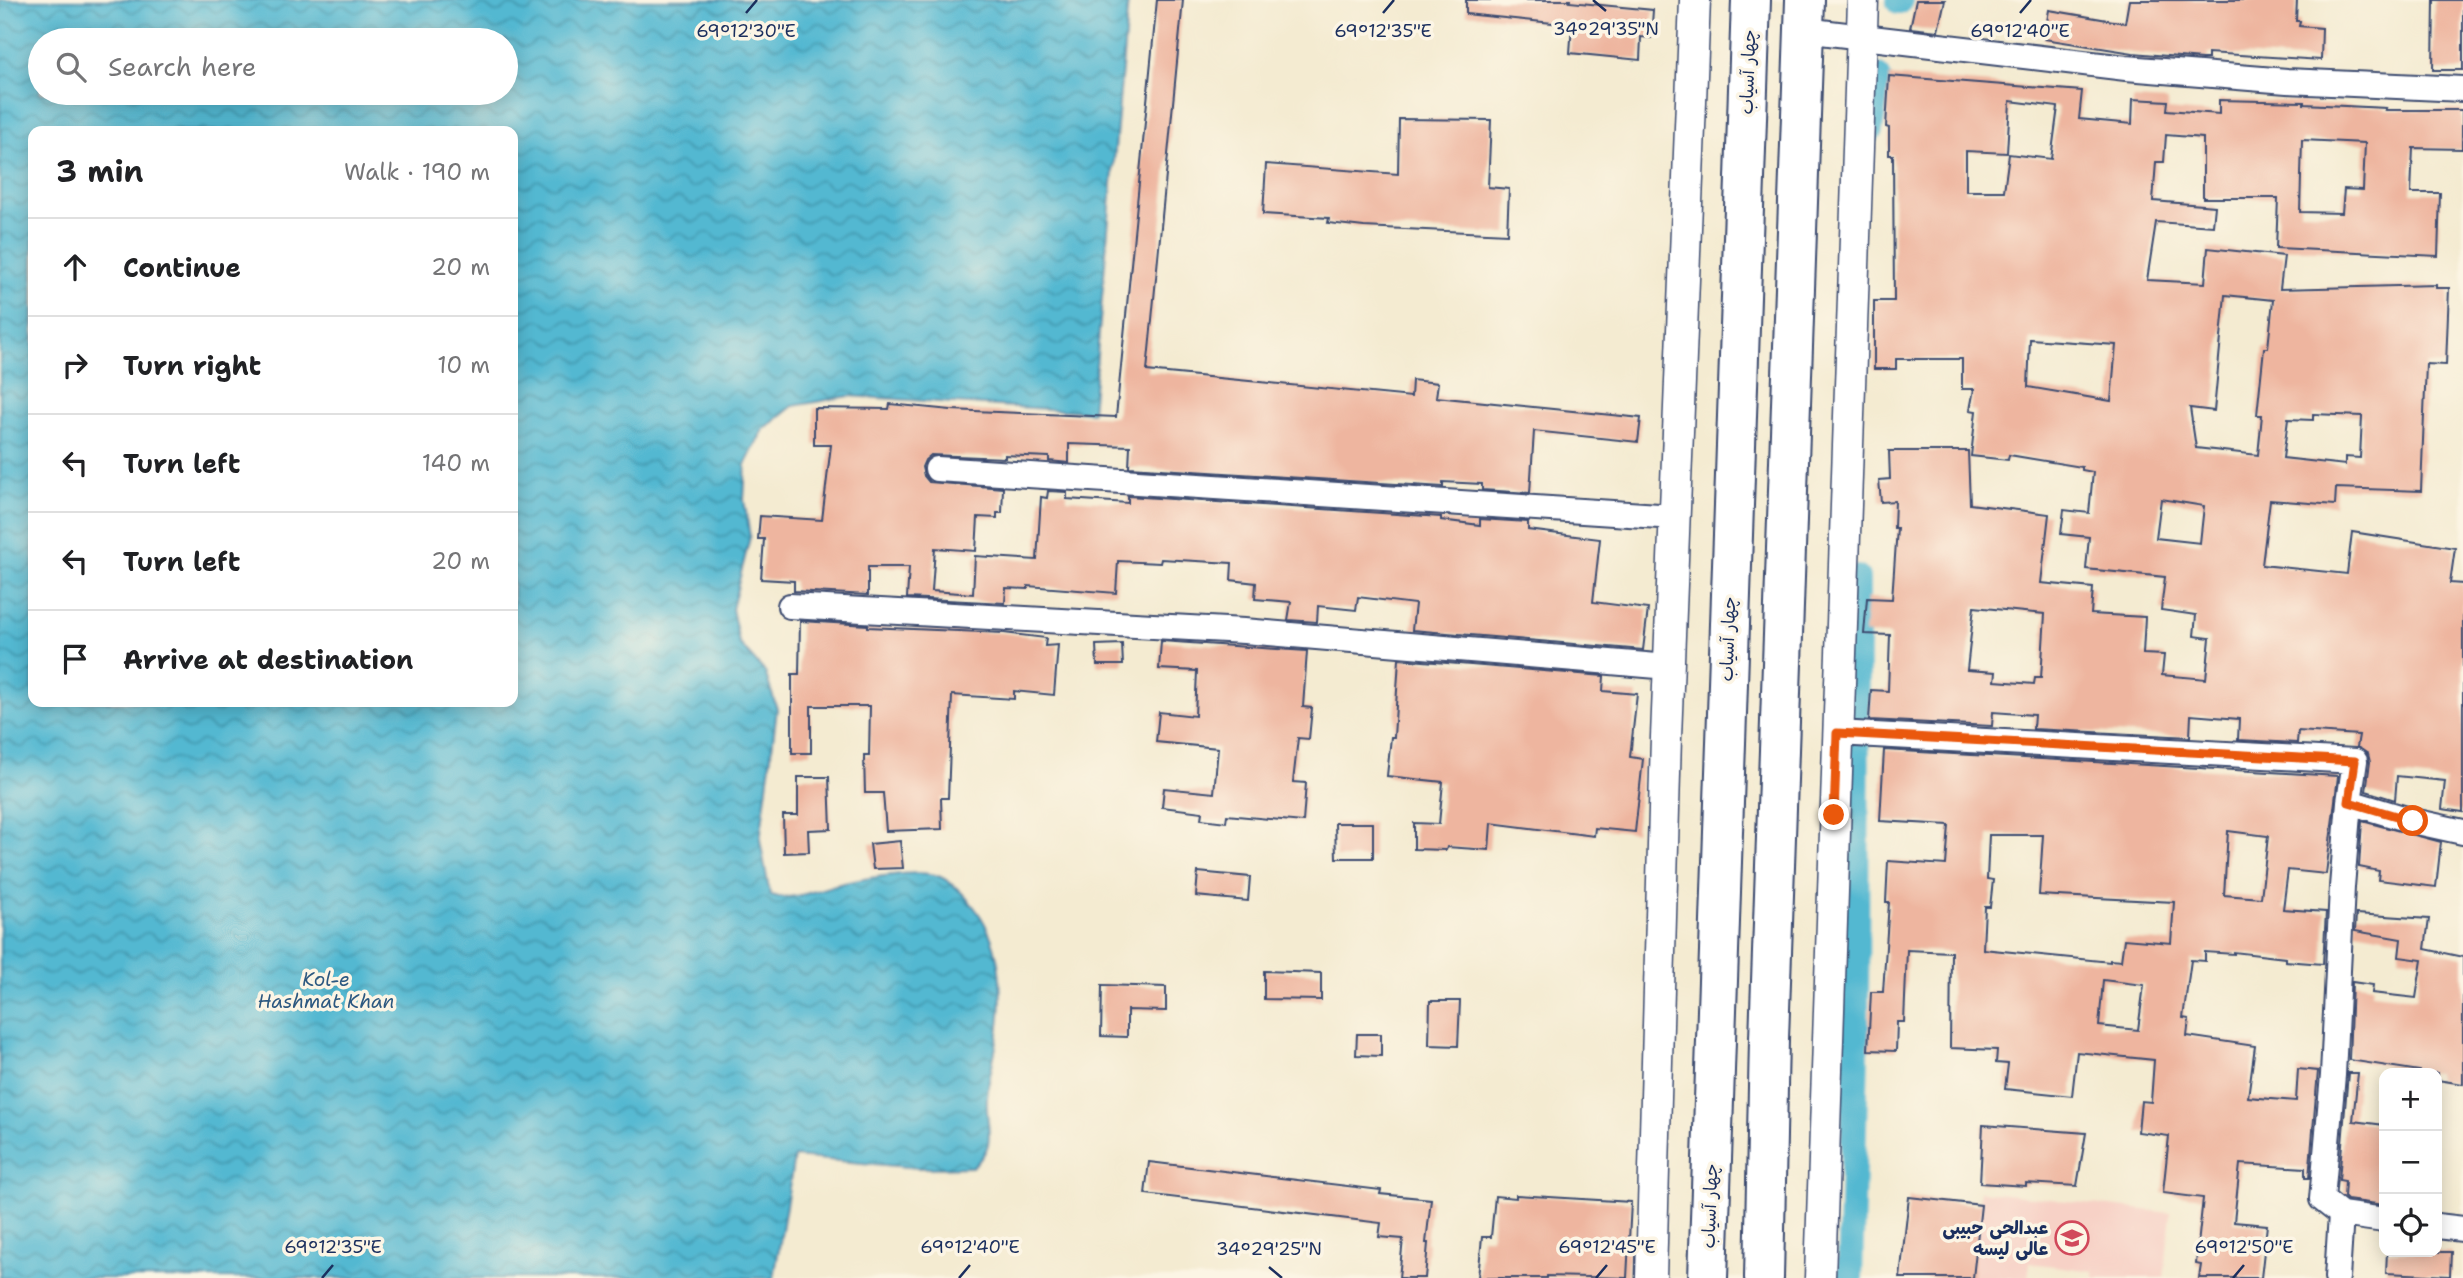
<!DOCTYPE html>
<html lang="en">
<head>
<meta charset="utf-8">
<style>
	:root { --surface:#fff; --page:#f6f6f6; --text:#202124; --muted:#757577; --line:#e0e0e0 }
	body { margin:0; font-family:"Shantell Sans","Playpen Sans Arabic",sans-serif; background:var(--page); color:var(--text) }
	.controls { position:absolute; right:21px; bottom:21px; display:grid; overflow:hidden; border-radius:14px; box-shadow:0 4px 18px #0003 }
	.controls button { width:63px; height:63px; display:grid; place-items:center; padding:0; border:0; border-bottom:2px solid var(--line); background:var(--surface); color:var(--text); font:35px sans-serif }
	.stop { position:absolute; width:21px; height:21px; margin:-16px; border:5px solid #ea580c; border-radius:50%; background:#fff }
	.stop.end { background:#ea580c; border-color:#fff; box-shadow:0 2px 7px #0008 }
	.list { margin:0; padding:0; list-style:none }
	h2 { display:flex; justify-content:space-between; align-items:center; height:91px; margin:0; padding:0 28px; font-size:30px }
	h2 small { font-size:23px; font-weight:400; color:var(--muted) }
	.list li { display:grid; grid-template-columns:46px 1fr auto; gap:21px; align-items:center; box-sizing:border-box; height:98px; padding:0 28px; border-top:2px solid var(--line) }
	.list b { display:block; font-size:26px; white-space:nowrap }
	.list em { font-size:23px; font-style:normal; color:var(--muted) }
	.icon { flex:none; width:38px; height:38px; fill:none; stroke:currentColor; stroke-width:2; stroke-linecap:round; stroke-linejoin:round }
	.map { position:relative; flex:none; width:2463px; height:1278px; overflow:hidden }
	.search { position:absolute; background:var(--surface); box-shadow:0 4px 18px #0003; left:28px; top:28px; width:490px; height:77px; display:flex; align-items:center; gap:18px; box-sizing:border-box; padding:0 24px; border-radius:38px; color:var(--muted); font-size:26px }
	.panel { position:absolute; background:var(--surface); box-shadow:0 4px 18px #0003; left:28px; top:126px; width:490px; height:581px; border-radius:14px }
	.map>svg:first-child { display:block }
	.built { fill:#f7d1c6 }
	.water { fill:url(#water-waves); stroke:#367498; stroke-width:2; fill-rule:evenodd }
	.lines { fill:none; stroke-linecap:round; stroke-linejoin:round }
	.canal { stroke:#52b8d1; stroke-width:26 }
	.building { fill:#eeb59f; fill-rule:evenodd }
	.minor-casing { stroke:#3c4b6f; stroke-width:28 }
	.tertiary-casing { stroke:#3c4b6f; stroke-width:33 }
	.trunk-casing { stroke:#3c4b6f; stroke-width:42 }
	.minor { stroke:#fff; stroke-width:24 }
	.tertiary { stroke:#fff; stroke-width:30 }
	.trunk { stroke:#fff; stroke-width:38 }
	.route { stroke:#ea580c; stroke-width:9 }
	.ticks { fill:none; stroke:#1b2f5e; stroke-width:2.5 }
	.labels { text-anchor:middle; stroke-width:7; stroke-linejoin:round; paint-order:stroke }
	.street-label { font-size:18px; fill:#1b2f5e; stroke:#fcf5e5 }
	.poi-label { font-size:18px; font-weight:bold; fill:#1b2f5e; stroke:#fcf5e5; text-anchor:end }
	.water-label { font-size:19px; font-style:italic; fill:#2c5880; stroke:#fcf5e5 }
	.ticks-label { font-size:18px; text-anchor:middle; fill:#1b2f5e; stroke:#fcf5e5; stroke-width:7; stroke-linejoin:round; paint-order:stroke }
</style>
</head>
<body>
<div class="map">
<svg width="2463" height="1278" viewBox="0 0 2463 1278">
	<defs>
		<pattern id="water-waves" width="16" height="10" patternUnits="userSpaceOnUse" patternTransform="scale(1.75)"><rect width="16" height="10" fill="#52b8d1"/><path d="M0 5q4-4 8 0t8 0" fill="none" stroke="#4396ad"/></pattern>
	</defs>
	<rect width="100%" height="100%" fill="#fcf5e5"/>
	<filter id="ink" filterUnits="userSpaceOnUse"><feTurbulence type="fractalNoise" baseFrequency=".0143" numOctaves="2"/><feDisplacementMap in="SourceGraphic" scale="14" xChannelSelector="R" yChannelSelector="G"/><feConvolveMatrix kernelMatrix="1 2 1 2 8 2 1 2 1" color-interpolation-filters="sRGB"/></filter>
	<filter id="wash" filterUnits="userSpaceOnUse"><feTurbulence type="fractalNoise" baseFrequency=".00686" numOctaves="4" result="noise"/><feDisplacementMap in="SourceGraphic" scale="28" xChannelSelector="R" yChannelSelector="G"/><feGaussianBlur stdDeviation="1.57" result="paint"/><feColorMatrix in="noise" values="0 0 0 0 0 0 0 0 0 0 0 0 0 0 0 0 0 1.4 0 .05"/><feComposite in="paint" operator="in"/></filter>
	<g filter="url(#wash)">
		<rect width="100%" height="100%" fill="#f4ebd1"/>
		<path class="built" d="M1980,1191L2171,1213L2164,1278H2094V1271L2030,1263L2028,1278H1971Z"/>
		<path class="water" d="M0,0H1128L1092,412L849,396L793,406L763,430L746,463L744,500L750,537L732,609L739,643L765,672L777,709L760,840L770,895C792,901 811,892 832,886C854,880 918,868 938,876C954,882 968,899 977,911C1003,947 1004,998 997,1040C994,1059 988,1079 987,1098C985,1130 999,1142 973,1167L919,1168L794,1157L774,1278H0ZM40,40H506V93H40ZM33,131H513V702H33Z"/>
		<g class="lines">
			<path class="canal" d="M1899,2L1900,0
				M1870,130L1878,77
				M1850,1278L1856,1053L1857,578"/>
		</g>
		<g id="blocks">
			<path class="building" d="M1157,0H1183L1147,371L1411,397L1412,380L1438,383L1436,397L1641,418L1638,442L1534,431L1530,493L1482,490V484L1443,482V487L1129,467L1130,446L1069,444V463L1049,461V457L1005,455V458L931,455L925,460L922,467L924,476L929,482L1003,488L1002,513H997V518L978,517L976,551L935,548L932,591L973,594L975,556L1037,560L1041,497L1047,498L1048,491L1067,492V499L1128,503V496L1441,517V520L1480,525V519L1528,522V530L1600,539L1593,602L1648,609L1643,650L1412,630L1415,604L1358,597L1356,610L1318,606L1317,622L1288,620L1291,602L1255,599L1256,583L1231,580L1232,563L1161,559L1160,563L1118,561L1116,593L1028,586V589L1006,588L1005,603L907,598L909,567H868V595L794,591V581L761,579L764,539H758L760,516L822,520L831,445H814V408L889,409L890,404L951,410L1116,417Z
				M1466,0H1570L1569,2L1653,10L1651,38L1641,37L1640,60L1570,53L1572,25L1466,14Z
				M1916,0H1945L1938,31L1910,28Z
				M2129,0H2297L2296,21H2300L2299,26L2322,28L2321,60L2208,53V59H2202L2133,53L2044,39L2049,10L2125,23Z
				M2434,0H2463V70H2433Z
				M1889,76L2082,91L2079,119L2132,124L2133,99L2168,101L2167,110L2219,114V100L2304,102V104L2386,108L2385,110H2462V149L2413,148L2411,193H2440L2438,256L2276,248L2278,198H2203V138L2166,135L2164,162H2156L2153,201L2215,206L2213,226L2156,222L2147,280L2205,283L2208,248L2284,256L2280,289L2436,285V288H2449L2446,365L2426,364L2421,491L2336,488L2335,505L2270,500L2262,565L2347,574L2352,532L2455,548L2450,583L2463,584V812L2442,809L2445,781L2397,776L2395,800L2366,791L2370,762L2368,754L2357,747L2359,735L2298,731L2297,743L2238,740L2239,719L2191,715L2190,737L2033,729L2034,715L1993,712L1992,726L1869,720L1871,690L1888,691L1890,635L1864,634L1867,598L1892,599L1897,528H1894L1895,501L1881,502L1879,480L1890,479L1889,451H1968L1970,504L2049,514L2041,583L2093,588L2091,614L2145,617L2143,654L2164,655L2162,675L2206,679L2210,638L2194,636L2196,615L2161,610L2165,577L2086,569L2089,537L2061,534L2064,510L2089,513L2093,472L2082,470V467L2009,455L2008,460L1971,456L1976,411L1970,410L1974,389H1962V359H1896V369H1874V301H1894L1893,155H1889V128L1886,127ZM2010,101L2058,107L2051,159L2009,154L2004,191H1966V151L2007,153ZM2302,140L2365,143L2363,190L2344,189L2342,213L2300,212ZM2225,295L2273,300L2268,348H2264L2257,415H2262L2258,455L2196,448L2190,408L2214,411ZM2030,339L2116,345L2111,401L2028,387ZM2313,414L2362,416L2360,458L2345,457V465L2283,458L2288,419L2313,420ZM2161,499L2204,506L2200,543L2156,538ZM1974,607L2045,614L2041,678H2035L2034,684L1995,681L1996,672L1967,670Z
				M1399,119L1491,120L1488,187L1509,189L1507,234L1364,227L1328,223L1329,218L1263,214L1266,164L1398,174Z
				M800,621L868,625V627L1004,633L1046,638L1045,646L1058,645L1054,695L1014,691V699L952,695L948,798H941L942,829L886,831L883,793H865L864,755H869L870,706H811V753H792V674H799Z
				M1161,641L1307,651L1303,707L1312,708L1309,739L1298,738L1293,782L1306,783L1303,822L1227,815L1226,822L1201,819L1202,812L1162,807L1164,788L1214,793L1218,748L1156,742L1159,712L1195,716L1197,671L1159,669Z
				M1122,644L1123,665H1097L1096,645Z
				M1399,659L1604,676L1603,691L1637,694L1630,757L1643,759L1635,832L1595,828L1594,836L1491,823L1489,850L1447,847L1446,850L1414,849V823L1439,824L1443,782L1387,776L1391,737H1394Z
				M1884,750L2338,776L2326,874L2288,870L2283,909L2326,912L2323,964L2285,961V958L2234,952V954L2205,952V961L2191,960L2183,1018L2189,1019L2187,1036L2255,1046L2248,1097L2296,1101L2298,1069L2318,1071L2309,1178H2305V1168L2240,1164L2234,1222L2267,1225L2261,1278H2199L2201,1265L2196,1264L2203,1198L2163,1193L2169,1136L2138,1132L2141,1101L2151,1102L2154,1060L2077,1052L2072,1096L2005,1089L2008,1064L1996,1063L1997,1050L1950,1048L1951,952L1907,950L1904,1022H1897L1896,1051L1868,1050L1871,992H1883L1889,902H1886L1888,861L1946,865L1949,825L1880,821ZM2228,831L2268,836L2261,898L2224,895ZM1989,835H2043L2039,895L2174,902L2171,943L2124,939L2121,961L2110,960V962L1983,949L1985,907H1990L1993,880L1987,879ZM2103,980L2144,985L2138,1030L2099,1026Z
				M798,777H829L831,829L808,830L809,852L784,853L783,815H798Z
				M2362,821L2441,842L2436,887L2378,880L2379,871L2359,867Z
				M1335,823H1373V858H1336Z
				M900,841L903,868L873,869L870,844Z
				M1198,872L1250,877L1248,901L1196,896Z
				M2356,914L2429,919L2425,949L2463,957V1084L2437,1080V1073H2420V1071L2349,1060L2352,982L2373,985L2372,993L2416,998L2422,960L2399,957L2401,939L2355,931Z
				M1264,971L1321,973V1000L1264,999Z
				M1102,985L1166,987V1011L1127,1010V1037L1101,1036Z
				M1430,1001H1460L1458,1046L1429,1045Z
				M1357,1034H1381V1056L1356,1055Z
				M2348,1073H2358L2353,1121L2384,1125V1205L2347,1200L2344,1197L2345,1181L2339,1180Z
				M1983,1125L2086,1133L2077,1186L2026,1183V1186L1980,1183Z
				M1149,1162L1381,1190L1380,1194L1431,1199L1426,1243H1428L1425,1278H1399L1403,1239L1379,1237L1381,1223L1145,1194Z
				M1516,1195L1631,1202L1627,1278L1547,1276V1278H1478L1482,1237H1491L1495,1196L1516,1198Z
				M1909,1197L1981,1205L1973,1278H1900Z
				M2387,1252H2451L2450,1276L2386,1273Z"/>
		</g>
	</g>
	<g filter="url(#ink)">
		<use href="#blocks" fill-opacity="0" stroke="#3c4b6f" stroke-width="2"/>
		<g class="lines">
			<defs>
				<path id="minor" d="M1804,30L2126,68L2287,81L2463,89
					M937,469L1675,517
					M790,606L1244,631L1669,667
					M1837,733L2355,761L2349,802L2413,821L2463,832
					M2341,1214L2384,1220
					M2437,1226L2463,1229
					M2337,1278L2341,1214L2322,1199L2333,1075L2342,887L2349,802"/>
				<path id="tertiary" d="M1651,1278L1666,737L1695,0
					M1820,1278L1863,0"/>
				<path id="trunk" d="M1708,1278L1751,0
					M1764,1278L1769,1039L1805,0"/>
			</defs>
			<use href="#minor" class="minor-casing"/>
			<use href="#tertiary" class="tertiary-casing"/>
			<use href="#trunk" class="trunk-casing"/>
			<use href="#minor" class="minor"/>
			<use href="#tertiary" class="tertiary"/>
			<use href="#trunk" class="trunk"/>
		</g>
	</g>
	<g class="lines" filter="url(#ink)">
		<path class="route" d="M1834,815L1837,733L2355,761L2349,802L2413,821"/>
	</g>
	<path class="ticks" d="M1593,0L1606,11M746,13L757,0M1383,13L1394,0M2020,13L2031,0M1269,1267L1282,1278M322,1278L333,1265M959,1278L970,1265M1596,1278L1607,1265M2233,1278L2244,1265"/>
	<defs>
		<symbol id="school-ring" viewBox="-11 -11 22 22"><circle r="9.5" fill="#fcf5e5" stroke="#d1495b" stroke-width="1.5"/><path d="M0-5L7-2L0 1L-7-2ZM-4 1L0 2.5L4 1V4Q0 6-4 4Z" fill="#d1495b"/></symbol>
	</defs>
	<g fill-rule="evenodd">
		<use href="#school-ring" x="2053" y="1219" width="38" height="38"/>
	</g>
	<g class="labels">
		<g class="street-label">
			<text transform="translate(1748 72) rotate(-88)" y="6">چهار آسیاب</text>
			<text transform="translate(1728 639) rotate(-88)" y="6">چهار آسیاب</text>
			<text transform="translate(1710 1206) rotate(-88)" y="6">چهار آسیاب</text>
		</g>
		<g class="poi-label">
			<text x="2048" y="1234">عبدالحی حبیبی<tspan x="2048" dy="21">عالی لیسه</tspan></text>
		</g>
		<g class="water-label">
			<text x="326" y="986">Kol-e<tspan x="326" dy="22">Hashmat Khan</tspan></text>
		</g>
	</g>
	<g class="ticks-label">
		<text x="1606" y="35">34°29'35"N</text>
		<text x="746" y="37">69°12'30"E</text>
		<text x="1383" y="37">69°12'35"E</text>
		<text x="2020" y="37">69°12'40"E</text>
		<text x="333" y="1253">69°12'35"E</text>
		<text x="970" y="1253">69°12'40"E</text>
		<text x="1607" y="1253">69°12'45"E</text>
		<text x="2244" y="1253">69°12'50"E</text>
		<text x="1269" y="1255">34°29'25"N</text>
	</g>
</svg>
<div class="controls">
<button>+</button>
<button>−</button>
<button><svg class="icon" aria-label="locate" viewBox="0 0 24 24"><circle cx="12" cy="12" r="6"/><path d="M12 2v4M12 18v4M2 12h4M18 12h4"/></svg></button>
</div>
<div class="stop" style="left:2413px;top:821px"></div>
<div class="stop end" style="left:1834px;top:815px"></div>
<div class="search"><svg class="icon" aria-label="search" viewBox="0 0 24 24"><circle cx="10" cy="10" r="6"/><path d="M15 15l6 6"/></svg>Search here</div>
<section class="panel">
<h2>3 min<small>Walk · 190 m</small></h2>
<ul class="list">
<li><svg class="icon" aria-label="ahead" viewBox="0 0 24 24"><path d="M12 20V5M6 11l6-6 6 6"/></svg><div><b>Continue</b></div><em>20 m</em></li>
<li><svg class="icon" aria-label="right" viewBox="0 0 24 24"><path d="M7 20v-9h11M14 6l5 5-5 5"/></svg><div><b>Turn right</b></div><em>10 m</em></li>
<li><svg class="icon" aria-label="left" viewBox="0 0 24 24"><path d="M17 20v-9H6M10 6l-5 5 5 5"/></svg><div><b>Turn left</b></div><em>140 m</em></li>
<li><svg class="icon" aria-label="left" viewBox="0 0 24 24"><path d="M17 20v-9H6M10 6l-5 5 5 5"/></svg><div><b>Turn left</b></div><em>20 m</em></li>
<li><svg class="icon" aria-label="arrive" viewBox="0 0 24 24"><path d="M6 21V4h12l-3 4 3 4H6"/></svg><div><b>Arrive at destination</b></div></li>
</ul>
</section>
</div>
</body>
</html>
